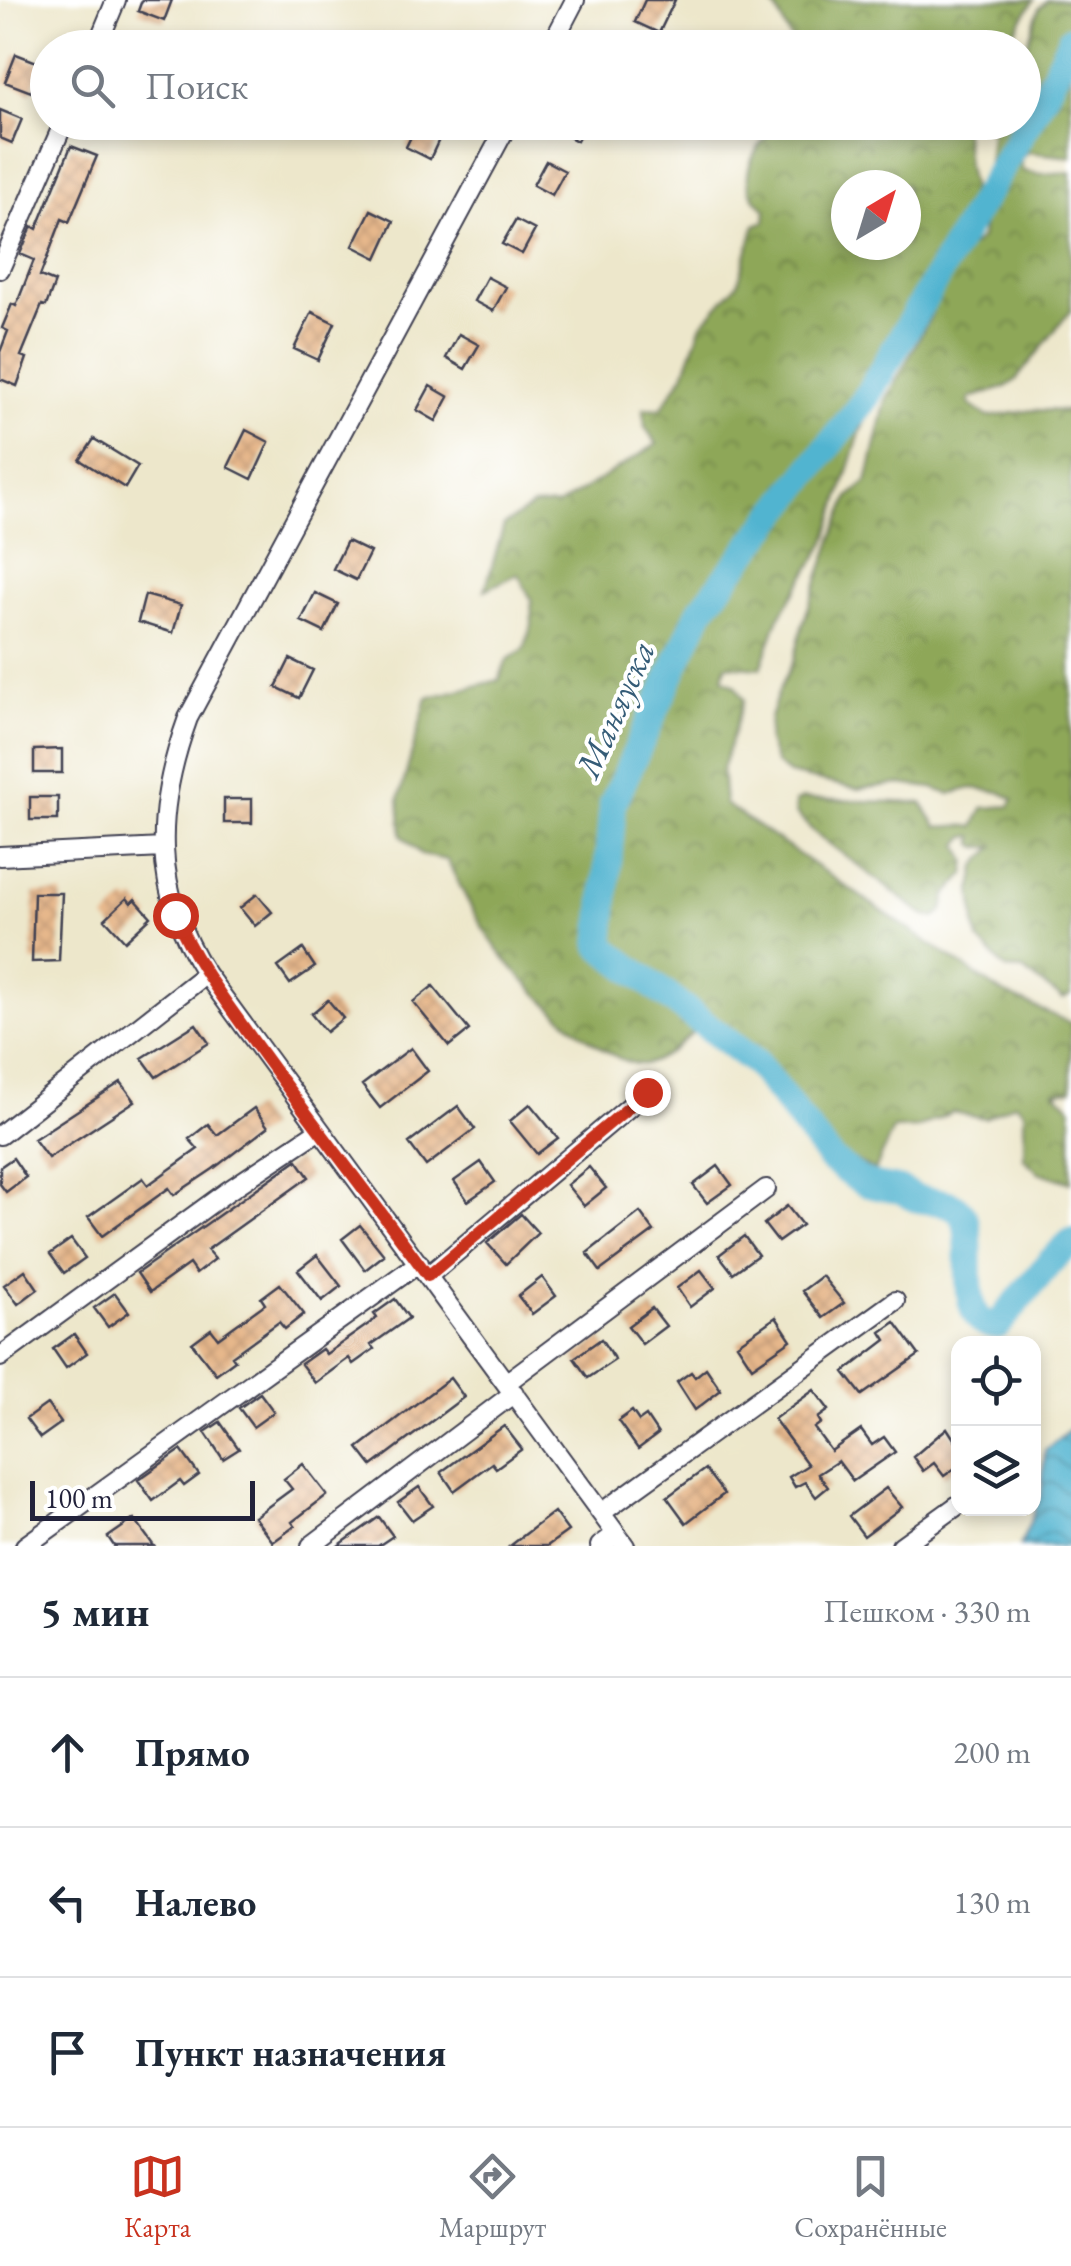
<!DOCTYPE html>
<html lang="ru">
<head>
<meta charset="utf-8">
<style>
	:root { --surface:#fff; --page:#f6f6f7; --text:#1f2937; --muted:#747a83; --line:#e0e1e3; --accent:#c8321e }
	body { margin:0; font-family:"EB Garamond",serif; background:var(--page); color:var(--text) }
	.controls { position:absolute; right:30px; bottom:30px; display:grid; overflow:hidden; border-radius:20px; box-shadow:0 5px 15px #0003 }
	.controls button { width:90px; height:90px; display:grid; place-items:center; padding:0; border:0; border-bottom:2px solid var(--line); background:var(--surface); color:var(--text); font:50px sans-serif }
	.compass { position:absolute; left:831px; top:170px; width:90px; height:90px; border-radius:50%; background:var(--surface); box-shadow:0 5px 15px #0003; rotate:38deg }
	.scale { position:absolute; left:30px; bottom:25px; width:225px; box-sizing:border-box; padding-left:10px; border:5px solid #22223b; border-top:0; font-size:28px; line-height:35px; white-space:nowrap; color:#22223b; -webkit-text-stroke:8px #fff; paint-order:stroke }
	.stop { position:absolute; width:30px; height:30px; margin:-22px; border:8px solid #c8321e; border-radius:50%; background:#fff }
	.stop.end { background:#c8321e; border-color:#fff; box-shadow:0 2px 10px #0008 }
	.list { margin:0; padding:0; list-style:none }
	h2 { display:flex; justify-content:space-between; align-items:center; height:130px; margin:0; padding:0 40px; font-size:42px }
	h2 small { font-size:32px; font-weight:400; color:var(--muted) }
	.list li { display:grid; grid-template-columns:65px 1fr auto; gap:30px; align-items:center; box-sizing:border-box; height:150px; padding:0 40px; border-top:2px solid var(--line) }
	.list b { display:block; font-size:38px; white-space:nowrap }
	.list em { font-size:32px; font-style:normal; color:var(--muted) }
	.icon { flex:none; width:55px; height:55px; fill:none; stroke:currentColor; stroke-width:2; stroke-linecap:round; stroke-linejoin:round }
	.map { position:relative; flex:none; width:1071px; height:1546px; overflow:hidden }
	.search { position:absolute; background:var(--surface); box-shadow:0 5px 15px #0003; left:30px; right:30px; top:30px; height:110px; display:flex; align-items:center; gap:25px; box-sizing:border-box; padding:0 35px; border-radius:55px; color:var(--muted); font-size:38px }
	.sheet { height:580px; background:var(--surface) }
	nav { display:flex; justify-content:space-around; align-items:center; box-sizing:border-box; height:140px; border-top:2px solid var(--line); background:var(--surface); font-size:28px; color:var(--muted) }
	nav a { display:grid; justify-items:center; gap:5px }
	nav .on { color:var(--accent) }
	.map>svg:first-child { display:block }
	.forest { fill:url(#forest-crowns); stroke:#58644a; stroke-width:2.5; fill-rule:evenodd }
	.water { fill:url(#water-waves); stroke:#3a6b86; stroke-width:2.5 }
	.lines { fill:none; stroke-linecap:round; stroke-linejoin:round }
	.river { stroke:#51b4d0; stroke-width:28 }
	.building { fill:url(#building-cross-hatch) }
	.minor-casing { stroke:#404051; stroke-width:22 }
	.minor { stroke:#fff; stroke-width:18 }
	.route { stroke:#c8321e; stroke-width:12 }
	.labels { text-anchor:middle; stroke-width:8; stroke-linejoin:round; paint-order:stroke }
	.water-label { font-size:35px; font-style:italic; fill:#355c77; stroke:#fff }
</style>
</head>
<body>
<div class="map">
<svg width="1071" height="1546" viewBox="0 0 1071 1546">
	<defs>
		<pattern id="forest-crowns" width="20" height="18" patternUnits="userSpaceOnUse" patternTransform="scale(2.5)"><rect width="20" height="18" fill="#8ea759"/><path d="M2 6a3 3 0 1 1 6 0M12 15a3 3 0 1 1 6 0" fill="none" stroke="#74884b"/></pattern>
		<pattern id="water-waves" width="16" height="10" patternUnits="userSpaceOnUse" patternTransform="scale(2.5)"><rect width="16" height="10" fill="#51b4d0"/><path d="M0 5q4-4 8 0t8 0" fill="none" stroke="#4392aa"/></pattern>
		<pattern id="building-cross-hatch" width="8" height="8" patternUnits="userSpaceOnUse" patternTransform="scale(2.5)"><rect width="8" height="8" fill="#e6b78b"/><path d="M0 0l8 8M0 8l8-8" fill="none" stroke="#c59d79"/></pattern>
	</defs>
	<rect width="100%" height="100%" fill="#fff"/>
	<filter id="ink" filterUnits="userSpaceOnUse"><feTurbulence type="fractalNoise" baseFrequency=".01" numOctaves="2"/><feDisplacementMap in="SourceGraphic" scale="20" xChannelSelector="R" yChannelSelector="G"/><feConvolveMatrix kernelMatrix="1 2 1 2 8 2 1 2 1" color-interpolation-filters="sRGB"/></filter>
	<filter id="wash" filterUnits="userSpaceOnUse"><feTurbulence type="fractalNoise" baseFrequency=".0048" numOctaves="4" result="noise"/><feDisplacementMap in="SourceGraphic" scale="40" xChannelSelector="R" yChannelSelector="G"/><feGaussianBlur stdDeviation="2.25" result="paint"/><feColorMatrix in="noise" values="0 0 0 0 0 0 0 0 0 0 0 0 0 0 0 0 0 1.4 0 .05"/><feComposite in="paint" operator="in"/></filter>
	<g filter="url(#wash)">
		<rect width="100%" height="100%" fill="#ede7cb"/>
		<path class="forest" d="M768,0H1034L1004,48L796,47C785,32 782,13 768,0Z
			M1047,0H1071V157L1027,152L1020,160L1023,171L1039,174L1071,172V310L1016,380L1004,388L970,398L969,404L988,417L1034,410L1071,411V995L1063,999L1023,970L1006,969L978,940L975,925L972,889L976,866L994,847H978L974,844V836L965,837L959,845L967,862L965,874L946,896L943,910L936,918L925,916L814,832L796,814L795,802L803,799L922,803L937,826C951,828 961,823 974,827L983,808L1010,806L1014,799L999,792L972,788L949,794L932,788L900,784L858,789L789,774L776,764L768,741L770,718L778,693L794,660L803,623L836,529L849,497L867,482L886,400L930,317L942,282L964,246H972L981,238L992,123L1024,122V54L1039,8Z
			M781,123H963L967,166L974,199L886,372L860,433L826,542L778,619L761,668L726,665L723,679L736,686L744,700L722,769L725,804L1001,992L1071,1023V1090L1055,1092L1071,1107V1183L1038,1172L1024,1159V1111L1015,1103L985,1118L952,1112L918,1128L893,1129L875,1171L837,1152L764,1064L707,1020C688,1034 668,1060 644,1064C609,1069 527,986 505,959C481,930 464,894 447,860L422,855L402,836L399,799L427,698L499,680L507,660L524,649L532,625L531,599L518,574L485,590L504,525L533,506L559,505L657,444L645,427L644,408L661,409L684,374L702,324L738,283L755,225L765,221L766,209C730,183 754,145 781,123ZM906,185V245H846V185Z"/>
		<path class="water" d="M1071,1428V1546H1020L1041,1496L1045,1450Z"/>
		<g class="lines">
			<path class="river" d="M1071,39L1046,91L864,401L700,611L613,803L601,946L757,1064L831,1160C841,1167 852,1176 863,1182C875,1188 889,1187 902,1191C906,1192 910,1196 915,1198C933,1204 953,1197 964,1217C977,1241 953,1329 998,1325L1050,1262L1071,1242"/>
		</g>
		<g id="blocks">
			<path class="building" d="M142,0H172L164,21L138,11Z
				M645,0H675L659,33L635,22Z
				M16,54L42,64L31,92L5,82Z
				M0,110L22,119L12,143L0,138Z
				M418,122H447L430,159L406,147Z
				M562,122H587L577,141L558,131Z
				M71,146L97,156L69,222L62,219L40,276L55,282L46,306L42,305L21,356L27,358L17,386L0,379V352L8,331L2,328L12,304L16,306L34,260L20,254L32,226L37,229Z
				M546,161L565,171L552,195L533,185Z
				M371,210L394,221L377,258L353,246Z
				M516,220L535,230L522,254L502,244Z
				M487,277L506,287L493,311L474,301Z
				M312,312L335,323L318,360L294,349Z
				M459,334L479,345L465,369L446,358Z
				M430,386L449,397L436,421L417,410Z
				M246,430L269,442L252,479L228,467Z
				M94,439L138,466L125,488L80,460Z
				M347,541L370,552L356,580L333,569Z
				M315,593L338,604L324,632L301,621Z
				M145,595L181,605L173,633L138,622Z
				M290,659L313,670L299,698L276,687Z
				M62,749V773H34V750Z
				M30,797H58V820H30Z
				M224,799H252V823H224Z
				M34,893H62L59,961L32,962Z
				M257,894L272,912L255,926L240,908Z
				M127,898L131,903L135,899L151,917L125,941L105,919Z
				M303,949L315,967L290,984L278,967Z
				M433,986L469,1030L449,1046L413,1002Z
				M328,1000L343,1018L326,1032L311,1014Z
				M196,1024L209,1043L156,1077L142,1058Z
				M411,1048L428,1071L380,1108L362,1085Z
				M121,1082L135,1101L48,1158L34,1139Z
				M530,1104L558,1138L537,1154L510,1121Z
				M458,1106L475,1129L426,1166L409,1143Z
				M254,1108L268,1127L213,1169L174,1195L169,1188L102,1236L88,1217L143,1178L148,1185L198,1149L189,1139L208,1124L217,1135Z
				M13,1158L26,1177L6,1192L0,1184V1167Z
				M297,1160L309,1177L207,1250L215,1259L196,1274L189,1264L150,1292L137,1273Z
				M481,1162L495,1182L468,1201L454,1181Z
				M718,1166L732,1185L707,1203L693,1185Z
				M589,1167L606,1188L584,1206L567,1185Z
				M787,1206L802,1225L778,1242L764,1224Z
				M640,1212L654,1231L600,1271L587,1253Z
				M521,1214L538,1233L506,1264L487,1243Z
				M360,1225L384,1255L365,1270L342,1239Z
				M744,1236L758,1255L733,1273L719,1255Z
				M71,1239L85,1258L64,1273L50,1254Z
				M317,1255L341,1286L322,1301L298,1270Z
				M25,1270L38,1289L18,1304L4,1285Z
				M701,1270L715,1288L690,1307L677,1288Z
				M822,1276L844,1303L823,1318L802,1291Z
				M542,1277L556,1296L532,1314L518,1296Z
				M280,1284L304,1314L285,1329L279,1322L232,1356L235,1360L216,1374L192,1343L211,1329L218,1338L265,1304L261,1298Z
				M115,1293L129,1312L108,1327L94,1308Z
				M395,1299L409,1318L371,1345L374,1349L353,1364L349,1358L315,1383L301,1364L322,1349L326,1354L377,1318L374,1314Z
				M652,1308L666,1326L642,1344L628,1326Z
				M776,1317L791,1340L752,1367L737,1344Z
				M895,1322L919,1355L862,1395L844,1372L886,1340L881,1332Z
				M74,1334L87,1353L66,1368L53,1349Z
				M601,1339L615,1360L588,1378L574,1358Z
				M706,1368L721,1390L695,1410L677,1382L691,1372L695,1377Z
				M450,1378L464,1397L372,1466L358,1448Z
				M814,1390L829,1410L818,1418L821,1423L814,1428L831,1451L861,1430L872,1445L884,1437L895,1452L853,1481L838,1461L818,1474L828,1487L816,1497L805,1482L795,1487L789,1477L808,1465L774,1419Z
				M260,1393L274,1412L253,1427L239,1408Z
				M47,1404L61,1423L40,1438L26,1419Z
				M632,1411L639,1421L646,1416L658,1434L638,1449L618,1421Z
				M220,1422L239,1449L223,1459L205,1432Z
				M504,1426L522,1449L496,1468L492,1463L454,1491L441,1472Z
				M947,1428L958,1445V1466L944,1476L934,1463L923,1471L913,1457Z
				M181,1450L199,1475L184,1486L180,1481L153,1501L138,1480Z
				M303,1464L327,1495L292,1522L295,1526L273,1542L254,1517L292,1489L284,1479Z
				M705,1469L724,1494L686,1523L667,1497Z
				M419,1487L433,1506L412,1520L398,1502Z
				M886,1488L902,1507L864,1536L849,1516Z
				M554,1512L568,1531L547,1546H510Z
				M379,1517L393,1536L378,1546H338Z
				M134,1519L154,1546H114L108,1537Z"/>
		</g>
	</g>
	<g filter="url(#ink)">
		<use href="#blocks" fill-opacity="0" stroke="#404051" stroke-width="2.5"/>
		<g class="lines">
			<defs>
				<path id="minor" d="M96,48L116,0
					M550,48L575,0
					M509,122L188,718C155,809 151,889 206,974L625,1546
					M0,269L64,122
					M0,856L163,848
					M0,1135L206,974
					M428,1276L647,1092
					M0,1357L228,1191L318,1131
					M506,1383L766,1189
					M601,1513L895,1301
					M25,1546L419,1263
					M311,1546L514,1393
					M600,1546L616,1534
					M901,1546L958,1505"/>
			</defs>
			<use href="#minor" class="minor-casing"/>
			<use href="#minor" class="minor"/>
		</g>
	</g>
	<g class="lines" filter="url(#ink)">
		<path class="route" d="M175,915C195,963 227,1003 257,1046C313,1124 372,1199 428,1276L647,1092"/>
	</g>
	<g class="labels">
		<g class="water-label">
			<text transform="translate(615 709) rotate(-66)" y="12">Маняуска</text>
		</g>
	</g>
</svg>
<div class="controls">
<button><svg class="icon" aria-label="locate" viewBox="0 0 24 24"><circle cx="12" cy="12" r="6"/><path d="M12 2v4M12 18v4M2 12h4M18 12h4"/></svg></button>
<button><svg class="icon" aria-label="layers" viewBox="0 0 24 24"><path d="M12 4l9 5-9 5-9-5zM3 14l9 5 9-5"/></svg></button>
</div>
<svg class="compass" viewBox="-18 -18 36 36"><path d="M0-13l5 13h-10z" fill="#e53935"/><path d="M0 13l5-13h-10z" fill="#747a83"/></svg>
<div class="scale">100 m</div>
<div class="stop" style="left:175px;top:915px"></div>
<div class="stop end" style="left:647px;top:1092px"></div>
<div class="search"><svg class="icon" aria-label="search" viewBox="0 0 24 24"><circle cx="10" cy="10" r="6"/><path d="M15 15l6 6"/></svg>Поиск</div>
</div>
<section class="sheet">
<h2>5 мин<small>Пешком · 330 m</small></h2>
<ul class="list">
<li><svg class="icon" aria-label="ahead" viewBox="0 0 24 24"><path d="M12 20V5M6 11l6-6 6 6"/></svg><div><b>Прямо</b></div><em>200 m</em></li>
<li><svg class="icon" aria-label="left" viewBox="0 0 24 24"><path d="M17 20v-9H6M10 6l-5 5 5 5"/></svg><div><b>Налево</b></div><em>130 m</em></li>
<li><svg class="icon" aria-label="arrive" viewBox="0 0 24 24"><path d="M6 21V4h12l-3 4 3 4H6"/></svg><div><b>Пункт назначения</b></div></li>
</ul>
</section>
<nav>
<a class="on"><svg class="icon" aria-label="map" viewBox="0 0 24 24"><path d="M3 6l6-2 6 2 6-2v14l-6 2-6-2-6 2zM9 4v14M15 6v14"/></svg>Карта</a>
<a><svg class="icon" aria-label="directions" viewBox="0 0 24 24"><path d="M12 3l9 9-9 9-9-9zM9 14v-3h6M13 9l2 2-2 2"/></svg>Маршрут</a>
<a><svg class="icon" aria-label="saved" viewBox="0 0 24 24"><path d="M7 4h10v16l-5-4-5 4z"/></svg>Сохранённые</a>
</nav>
</body>
</html>
